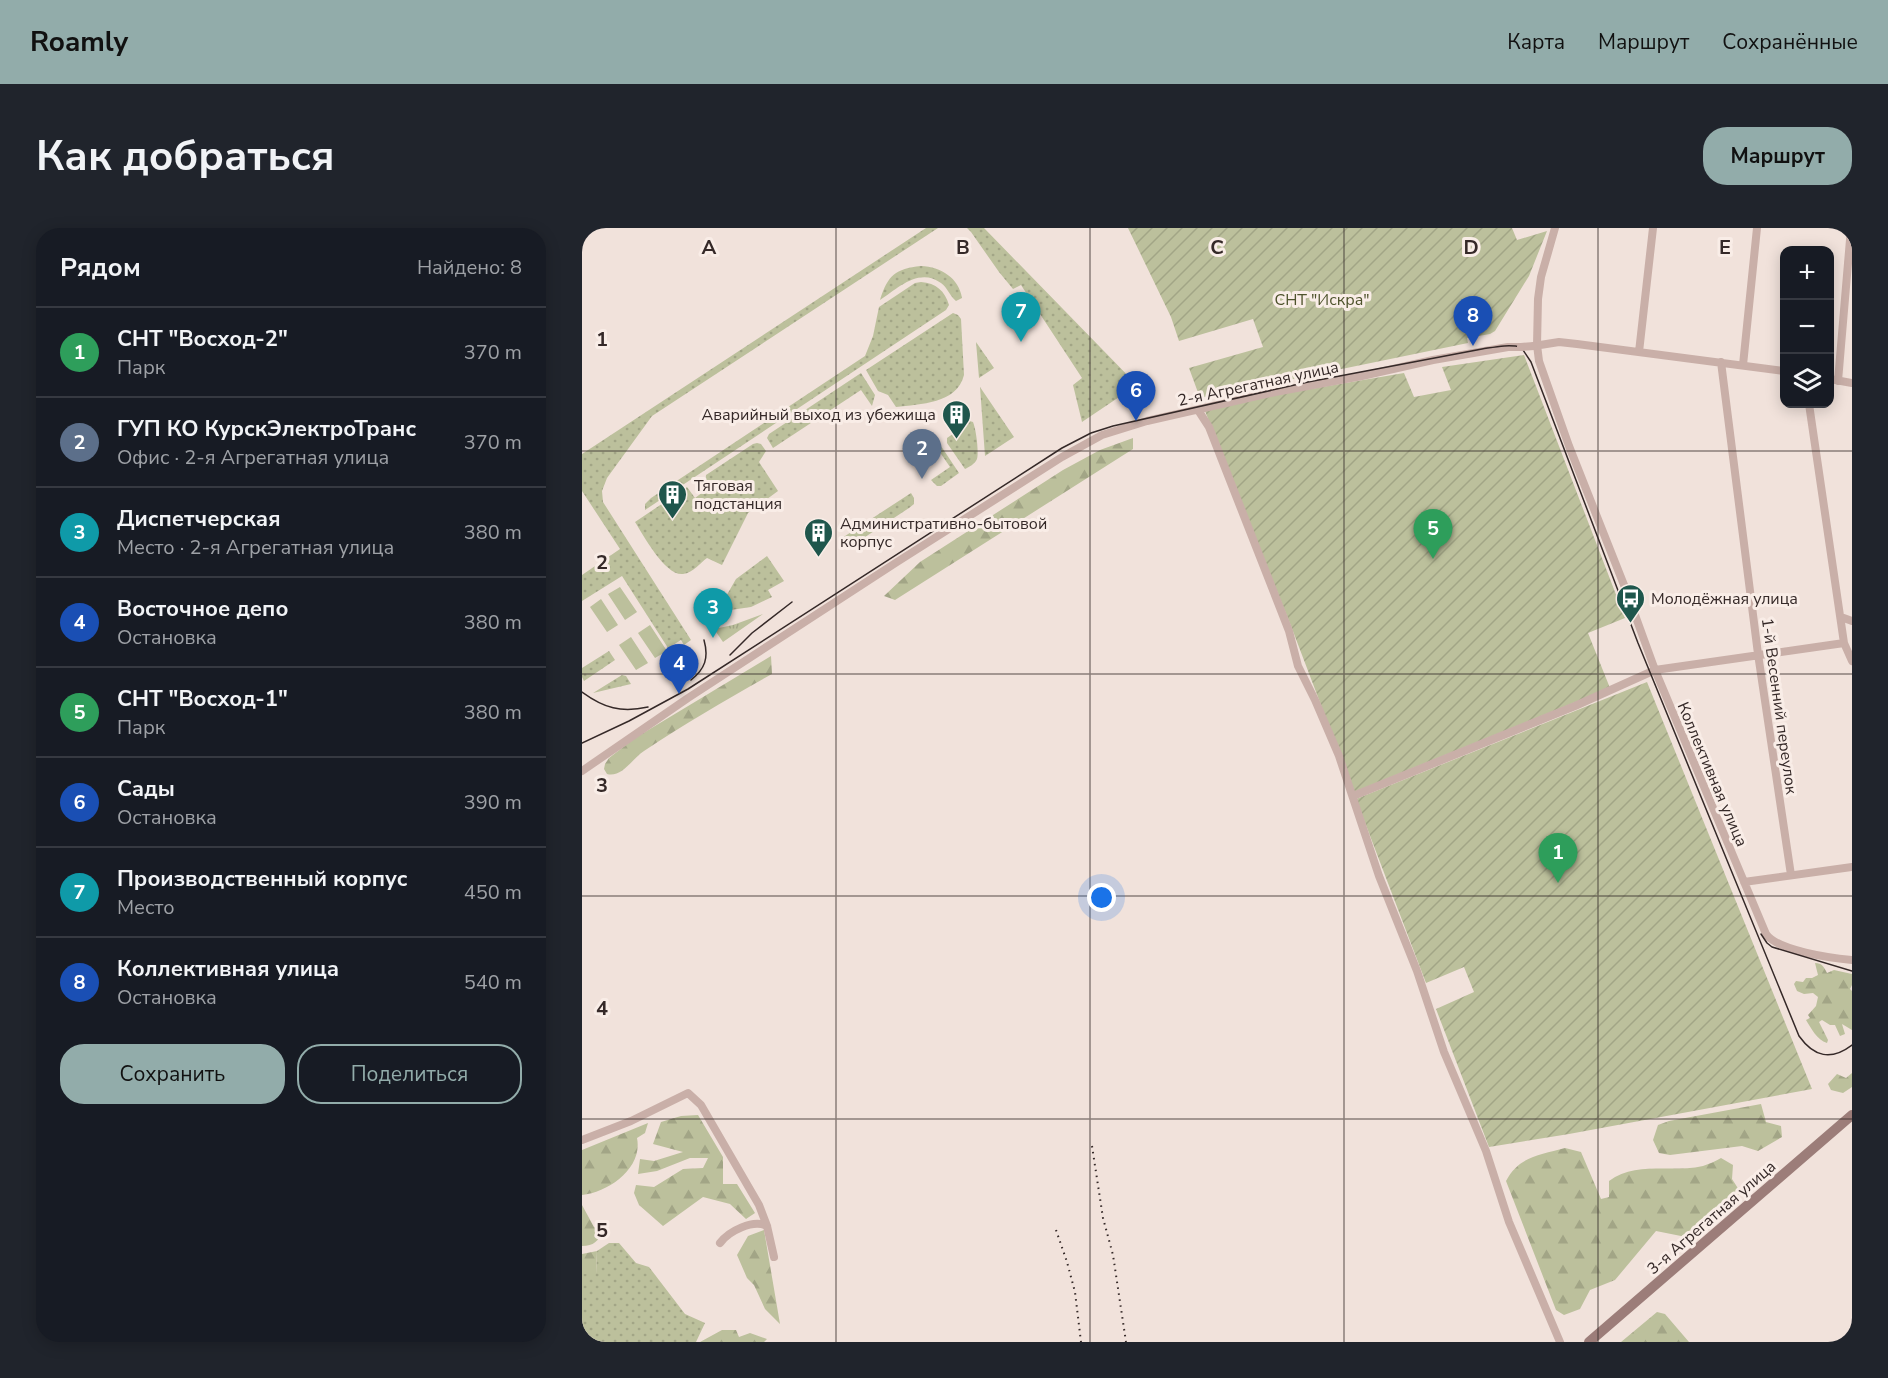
<!DOCTYPE html>
<html lang="ru">
<head>
<meta charset="utf-8">
<style>
	:root { --surface:#171b24; --page:#20242c; --text:#f1f3f6; --muted:#9ea1a6; --line:#363941; --accent:#92acaa }
	body { margin:0; font-family:"Nunito Sans",sans-serif; background:var(--page); color:var(--text) }
	.controls { position:absolute; right:18px; top:18px; display:grid; overflow:hidden; border-radius:12px; box-shadow:0 3px 15px #0003 }
	.controls button { width:54px; height:54px; display:grid; place-items:center; padding:0; border:0; border-bottom:2px solid var(--line); background:var(--surface); color:var(--text); font:30px sans-serif }
	.you { position:absolute; left:520px; top:670px; width:21px; height:21px; margin:-15px; border:4px solid #fff; border-radius:50%; background:#1a73e8; box-shadow:0 0 0 9px #1a73e833 }
	.badge { display:grid; place-items:center; width:39px; height:39px; border-radius:50%; background:var(--accent); color:#fff; font-size:20px; font-weight:700 }
	.pin { position:absolute; translate:-50% -50px; filter:drop-shadow(0 2px 3px #0008) }
	.pin::after { content:''; position:absolute; top:32px; width:21px; height:18px; background:inherit; clip-path:polygon(0 0,100% 0,50% 100%) }
	.list { margin:0; padding:0; list-style:none }
	h2 { display:flex; justify-content:space-between; align-items:center; height:78px; margin:0; padding:0 24px; font-size:26px }
	h2 small { font-size:20px; font-weight:400; color:var(--muted) }
	.list li { display:grid; grid-template-columns:39px 1fr auto; gap:18px; align-items:center; box-sizing:border-box; height:90px; padding:0 24px; border-top:2px solid var(--line) }
	.list b { display:block; font-size:22px; white-space:nowrap }
	.list p { margin:0; font-size:20px; white-space:nowrap; color:var(--muted) }
	.list em { font-size:20px; font-style:normal; color:var(--muted) }
	.actions { display:flex; gap:12px; padding:18px 24px }
	.actions a { flex:1; padding:14px 0; border:2px solid var(--accent); border-radius:24px; text-align:center; font-size:21px; color:var(--accent) }
	.actions .main { background:var(--accent); color:#111 }
	.icon { flex:none; width:33px; height:33px; fill:none; stroke:currentColor; stroke-width:2; stroke-linecap:round; stroke-linejoin:round }
	.map { position:relative; flex:none; width:1270px; height:1114px; overflow:hidden; border-radius:24px }
	header { display:flex; align-items:center; gap:36px; box-sizing:border-box; height:84px; padding:0 30px; background:var(--accent); color:#111 }
	header strong { font-size:28px }
	nav { display:flex; gap:33px; margin-inline-start:auto; font-size:21px }
	.intro { display:flex; align-items:center; justify-content:space-between; box-sizing:border-box; height:144px; padding:0 36px }
	h1 { margin:0; font-size:42px }
	.button { padding:15px 27px; border-radius:24px; background:var(--accent); color:#111; font-size:21px; font-weight:700 }
	main { display:flex; gap:36px; padding:0 36px }
	aside { flex:1; background:var(--surface); border-radius:24px; box-shadow:0 3px 15px #0003 }
	.map>svg:first-child { display:block }
	.grass { fill:url(#grass-dots) }
	.forest { fill:url(#forest-firs) }
	.park { fill:url(#park-tufts) }
	.garden { fill:url(#garden-furrows) }
	.pitch { fill:#bcc09c }
	.lines { fill:none; stroke-linecap:round; stroke-linejoin:round }
	.street { stroke:#c9afa8; stroke-width:8 }
	.secondary { stroke:#9c7d79; stroke-width:10 }
	.tram { stroke:#352928; stroke-width:1.5 }
	.rail { stroke:#352928; stroke-width:2; stroke-dasharray:1.5 4.5; stroke-linecap:butt }
	.street-bridge { stroke:#c9afa8; stroke-width:8 }
	.grid { fill:none; stroke:#352928; stroke-width:1.5; stroke-opacity:0.55 }
	.labels { text-anchor:middle; stroke-width:6; stroke-linejoin:round; paint-order:stroke }
	.park-label { font-size:16px; fill:#4e532c; stroke:#f9ede7 }
	.street-label { font-size:16px; fill:#352928; stroke:#f9ede7 }
	.poi-label { font-size:16px; fill:#352928; stroke:#f9ede7; text-anchor:start }
	.grid-label { font-size:20px; text-anchor:middle; font-weight:bold; fill:#352928; stroke:#f9ede7; stroke-width:6; stroke-linejoin:round; paint-order:stroke }
</style>
</head>
<body>
<header>
<strong>Roamly</strong>
<nav><a>Карта</a><a>Маршрут</a><a>Сохранённые</a></nav>
</header>
<div class="intro"><h1>Как добраться</h1><a class="button">Маршрут</a></div>
<main>
<aside>
<h2>Рядом<small>Найдено: 8</small></h2>
<ul class="list">
<li><span class="badge" style="background:#2e9e5b">1</span><div><b>СНТ &quot;Восход-2&quot;</b><p>Парк</p></div><em>370 m</em></li>
<li><span class="badge" style="background:#5c6f8a">2</span><div><b>ГУП КО КурскЭлектроТранс</b><p>Офис · 2-я Агрегатная улица</p></div><em>370 m</em></li>
<li><span class="badge" style="background:#0f9aa8">3</span><div><b>Диспетчерская</b><p>Место · 2-я Агрегатная улица</p></div><em>380 m</em></li>
<li><span class="badge" style="background:#1a4fb4">4</span><div><b>Восточное депо</b><p>Остановка</p></div><em>380 m</em></li>
<li><span class="badge" style="background:#2e9e5b">5</span><div><b>СНТ &quot;Восход-1&quot;</b><p>Парк</p></div><em>380 m</em></li>
<li><span class="badge" style="background:#1a4fb4">6</span><div><b>Сады</b><p>Остановка</p></div><em>390 m</em></li>
<li><span class="badge" style="background:#0f9aa8">7</span><div><b>Производственный корпус</b><p>Место</p></div><em>450 m</em></li>
<li><span class="badge" style="background:#1a4fb4">8</span><div><b>Коллективная улица</b><p>Остановка</p></div><em>540 m</em></li>
</ul>
<div class="actions"><a class="main">Сохранить</a><a>Поделиться</a></div>
</aside>
<div class="map">
<svg width="1270" height="1114" viewBox="0 0 1270 1114">
	<defs>
		<pattern id="grass-dots" width="8" height="8" patternUnits="userSpaceOnUse" patternTransform="scale(1.5)"><rect width="8" height="8" fill="#bcc09c"/><path d="M2 2h.1M6 6h.1" fill="none" stroke="#a2a586" stroke-width="1.8" stroke-linecap="round"/></pattern>
		<pattern id="forest-firs" width="22" height="20" patternUnits="userSpaceOnUse" patternTransform="scale(1.5)"><rect width="22" height="20" fill="#bcc09c"/><path d="M5 1l3.5 6h-7zM16 11l3.5 6h-7z" fill="#a2a586"/></pattern>
		<pattern id="park-tufts" width="24" height="20" patternUnits="userSpaceOnUse" patternTransform="scale(1.5)"><rect width="24" height="20" fill="#bcc09c"/><path d="M3 7l-1-3M5 7V3M7 7l1-3M15 17l-1-3M17 17v-4M19 17l1-3" fill="none" stroke="#a2a586"/></pattern>
		<pattern id="garden-furrows" width="10" height="10" patternUnits="userSpaceOnUse" patternTransform="scale(1.5)"><rect width="10" height="10" fill="#bcc09c"/><path d="M-1 1l2-2M0 10L10 0M9 11l2-2" fill="none" stroke="#a2a586"/></pattern>
	</defs>
	<rect width="100%" height="100%" fill="#f1e2db"/>
	<path class="grass" d="M344,0H356L70,188L25,250L20,263L21,274L109,412L102,417L99,412L86,420L40,348L0,373V347L38,321L0,263V226Z
		M385,0H402L555,157L500,194L491,157L500,150L439,57L431,61L417,44L389,4Z
		M339,38C359,39 377,50 380,70L374,73C368,68 365,59 359,55C337,39 316,60 298,72C306,47 313,41 339,38Z
		M339,54C354,55 363,63 367,77L364,82L63,282V276L69,270L283,128L291,108L297,79L333,55Z
		M371,85L376,87L379,91L382,147C375,176 338,176 314,179L306,167L296,163L284,142Z
		M394,114L412,140L397,150Z
		M279,145L293,167L290,178L279,162L191,220L185,210L187,206Z
		M398,159L432,209L403,228Z
		M384,192L391,194C394,201 397,224 395,231C393,236 387,239 383,241L365,215V210L378,201Z
		M175,215L179,216L184,223L177,234L196,263L166,285L140,337L125,330C118,335 111,345 101,346C83,348 62,308 53,294L105,259L113,270L125,261L123,258L124,247L171,216Z
		M359,218L377,245L359,258H355L349,252L368,239L355,220Z
		M329,265L332,270V276L327,280L271,317H266L260,310Z
		M185,328L202,353L186,362L190,369L169,379L135,384L154,351Z
		M27,423L33,432L2,453L0,449V440Z
		M40,447L44,448L49,456L11,465Z
		M27,1015H37L54,1035L67,1039L103,1086L123,1095L114,1114H7L0,1098V1046H14L15,1023Z"/>
	<path class="forest" d="M551,210V221L313,372L302,368L338,334L481,242L518,222Z
		M189,428L190,446C147,470 104,495 62,523C51,530 40,550 25,546L22,541L23,536L27,530L53,510Z
		M1233,735C1240,735 1242,739 1245,745L1252,742L1270,746V757L1268,761L1270,763V802L1260,796L1263,806L1258,808L1253,797H1248L1240,792L1237,794L1246,812L1245,815C1235,812 1229,800 1224,792L1228,790L1226,787L1234,778L1236,769L1231,765L1222,766L1215,763L1212,756L1214,753L1221,754L1224,750H1230L1236,747Z
		M1270,845V859L1261,865L1249,862L1246,856L1255,846L1264,850Z
		M1179,876L1184,894L1199,898L1200,909L1176,923L1160,918L1088,927L1077,925L1071,912L1076,897L1087,893Z
		M116,887L141,929V956H155L173,985L164,991L148,976L121,969L81,998L57,977L52,965L54,957L72,959L101,941L121,940L126,930H108L75,943L56,946L58,931L72,933L101,924L71,916L79,894L99,888Z
		M66,895L63,905L55,910C61,940 27,964 0,967V922Z
		M983,920L999,924L1019,971L1027,969V953C1054,933 1090,945 1121,938C1127,936 1134,933 1139,930L1151,937L1150,951L1159,965L1104,1009L1074,1003L1033,1052L1008,1062L998,1081L982,1087L974,1082L924,953C937,928 958,927 983,920Z
		M0,977L12,999L21,1003C16,1013 12,1018 0,1018Z
		M182,1002L198,1096L183,1081L172,1057L165,1050L155,1027L166,1008Z
		M15,1023L14,1046H0V1026Z
		M1075,1084L1083,1086L1107,1114H1039Z
		M140,1102H154L157,1109L168,1105L185,1111L182,1114H118Z"/>
	<path class="park" d="M181,386L141,414L132,401L151,397Z"/>
	<path class="garden" d="M546,0H930L935,12L965,3L947,48L913,103L908,106L885,110L886,115L618,170L607,140L681,119L671,91L597,113L589,89Z
		M942,127L1043,390L1006,405L1028,460L772,564L709,398L623,183L699,166L822,145L832,169L869,162L860,139Z
		M1065,454L1230,861L987,906L907,919L854,781L892,764L882,739L844,755L774,571Z"/>
	<path class="pitch" d="M38,359L55,384L43,392L26,366Z
		M19,371L36,397L25,404L8,379Z
		M68,397L85,423L73,430L56,405Z
		M49,409L66,435L54,442L37,417Z"/>
	<g class="lines">
		<path class="street" d="M973,0L959,49L956,71L955,117L957,133L987,218L1044,362L1073,442L1184,706C1196,723 1249,730 1270,732
			M952,118L977,114L995,116L1202,143
			M1057,124L1071,0
			M1139,134L1176,426L1209,647
			M1161,137L1175,0
			M1248,151L1270,155
			M1256,153L1269,0
			M1227,176L1262,415L1270,433
			M616,182L627,199L707,403L716,438L733,472L757,528L797,648L835,743L862,824L904,923L927,994L978,1114
			M1259,389L1270,393
			M0,543L106,470L315,334L480,229L520,207L565,193L693,164L780,148L851,132L926,119H939
			M771,568L993,478L1073,442L1262,415
			M1162,654L1270,639
			M0,912L49,893L106,865L119,877L177,977L185,998L192,1029
			M138,1015C147,1003 171,991 185,998"/>
		<path class="secondary" d="M1007,1114L1270,887"/>
		<path class="tram" d="M148,427L170,405L210,374
			M109,452C123,441 127,430 122,412
			M0,464C22,480 39,485 66,479
			M0,515L47,493L106,461L480,220L509,205L531,198L726,154L900,121C913,119 926,116 939,119L949,134L1056,415L1217,808C1232,829 1249,833 1270,817
			M1179,706L1185,715L1190,719L1270,743"/>
		<path class="rail" d="M510,918L521,990L531,1027L544,1114
			M474,1002L485,1034L493,1064L499,1114"/>
		<path class="street-bridge" d="M939,119L952,118"/>
	</g>
	<path class="grid" d="M254,0V1114M508,0V1114M762,0V1114M1016,0V1114M0,223H1270M0,446H1270M0,668H1270M0,891H1270"/>
	<defs>
		<symbol id="building-pin" viewBox="-11 -11 22 30"><path d="M0 17L-7.5 6A9.5 9.5 0 1 1 7.5 6Z" fill="#1f564c" stroke="#f9ede7"/><path d="M-4-6H4V6H1V3H-1V6H-4ZM-2.5-4.3h1.7v1.8h-1.7ZM.8-4.3h1.7v1.8H.8ZM-2.5-1h1.7V.8h-1.7ZM.8-1h1.7V.8H.8Z" fill="#fff"/></symbol>
		<symbol id="bus-pin" viewBox="-11 -11 22 30"><path d="M0 17L-7.5 6A9.5 9.5 0 1 1 7.5 6Z" fill="#1f564c" stroke="#f9ede7"/><path d="M-5-6H5V4H4V6H2V4H-2V6H-4V4H-5ZM-3.5-4V0h7V-4ZM-3.5 1.2v1.5H-2V1.2ZM2 1.2v1.5H3.5V1.2Z" fill="#fff"/></symbol>
	</defs>
	<g fill-rule="evenodd">
		<use href="#building-pin" x="358" y="170" width="33" height="45"/>
		<use href="#building-pin" x="74" y="250" width="33" height="45"/>
		<use href="#building-pin" x="220" y="288" width="33" height="45"/>
		<use href="#bus-pin" x="1032" y="354" width="33" height="45"/>
	</g>
	<g class="labels">
		<g class="park-label">
			<text x="740" y="77">СНТ "Искра"</text>
		</g>
		<g class="street-label">
			<text transform="translate(676 155) rotate(-12)" y="6">2-я Агрегатная улица</text>
			<text transform="translate(1198 478) rotate(82)" y="6">1-й Весенний переулок</text>
			<text transform="translate(1131 546) rotate(67)" y="6">Коллективная улица</text>
			<text transform="translate(1129 989) rotate(-41)" y="6">3-я Агрегатная улица</text>
		</g>
		<g class="poi-label">
			<text x="354" y="192" text-anchor="end">Аварийный выход из убежища</text>
			<text x="112" y="263">Тяговая<tspan x="112" dy="18">подстанция</tspan></text>
			<text x="258" y="301">Административно-бытовой<tspan x="258" dy="18">корпус</tspan></text>
			<text x="1069" y="376">Молодёжная улица</text>
		</g>
	</g>
	<g class="grid-label">
		<text x="127" y="26">A</text>
		<text x="381" y="26">B</text>
		<text x="635" y="26">C</text>
		<text x="889" y="26">D</text>
		<text x="1143" y="26">E</text>
		<text x="20" y="118">1</text>
		<text x="20" y="341">2</text>
		<text x="20" y="564">3</text>
		<text x="20" y="787">4</text>
		<text x="20" y="1009">5</text>
	</g>
</svg>
<div class="controls">
<button>+</button>
<button>−</button>
<button><svg class="icon" aria-label="layers" viewBox="0 0 24 24"><path d="M12 4l9 5-9 5-9-5zM3 14l9 5 9-5"/></svg></button>
</div>
<div class="you"></div>
<div class="pin badge" style="left:976px;top:655px;background:#2e9e5b">1</div>
<div class="pin badge" style="left:340px;top:251px;background:#5c6f8a">2</div>
<div class="pin badge" style="left:131px;top:410px;background:#0f9aa8">3</div>
<div class="pin badge" style="left:97px;top:466px;background:#1a4fb4">4</div>
<div class="pin badge" style="left:851px;top:331px;background:#2e9e5b">5</div>
<div class="pin badge" style="left:554px;top:193px;background:#1a4fb4">6</div>
<div class="pin badge" style="left:439px;top:114px;background:#0f9aa8">7</div>
<div class="pin badge" style="left:891px;top:118px;background:#1a4fb4">8</div>
</div>
</main>
</body>
</html>
